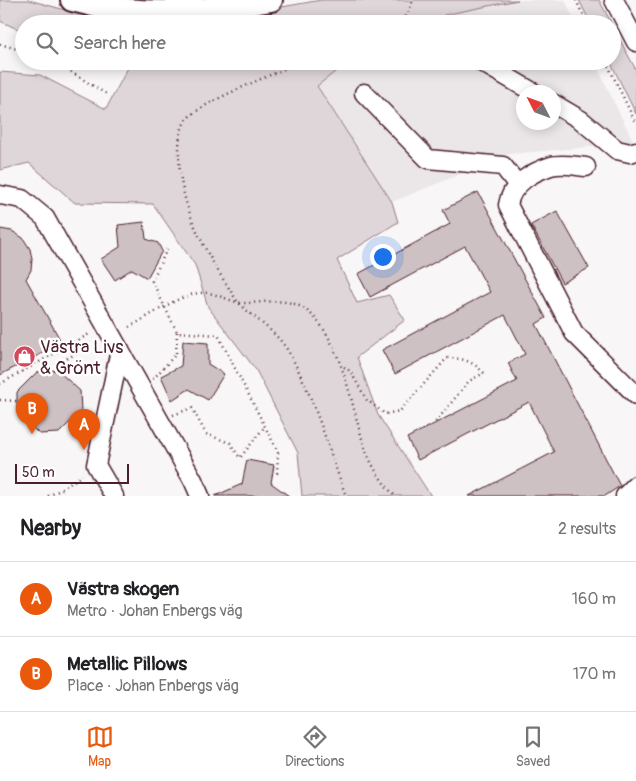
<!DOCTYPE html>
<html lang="en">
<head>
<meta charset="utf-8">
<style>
	:root { --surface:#fff; --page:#f6f6f6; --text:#202124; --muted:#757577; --line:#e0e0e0; --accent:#ea580c }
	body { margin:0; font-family:Pangolin,sans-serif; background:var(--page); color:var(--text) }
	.compass { position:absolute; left:516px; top:85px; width:45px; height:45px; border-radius:50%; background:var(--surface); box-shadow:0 2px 12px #0003; rotate:312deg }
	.scale { position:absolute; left:15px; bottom:12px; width:114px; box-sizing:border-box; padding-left:5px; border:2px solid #4a1f2b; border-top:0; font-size:14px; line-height:18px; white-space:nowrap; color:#4a1f2b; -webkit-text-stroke:4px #fff; paint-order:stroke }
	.you { position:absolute; left:382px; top:256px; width:18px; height:18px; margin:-12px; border:4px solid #fff; border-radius:50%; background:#1a73e8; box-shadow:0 0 0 8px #1a73e833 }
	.badge { display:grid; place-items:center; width:32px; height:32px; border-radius:50%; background:var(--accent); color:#fff; font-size:16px; font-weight:700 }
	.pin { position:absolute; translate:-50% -41px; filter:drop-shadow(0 1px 2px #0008) }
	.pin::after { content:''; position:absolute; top:26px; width:18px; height:15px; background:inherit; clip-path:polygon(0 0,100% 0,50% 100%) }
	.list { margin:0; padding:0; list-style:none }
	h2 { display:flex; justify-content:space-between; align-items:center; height:65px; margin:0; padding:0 20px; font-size:21px }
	h2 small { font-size:16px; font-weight:400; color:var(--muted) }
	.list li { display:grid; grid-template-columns:32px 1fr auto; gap:15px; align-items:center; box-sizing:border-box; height:75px; padding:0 20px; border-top:1px solid var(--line) }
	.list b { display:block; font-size:19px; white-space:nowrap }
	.list p { margin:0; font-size:16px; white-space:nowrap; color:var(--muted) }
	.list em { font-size:16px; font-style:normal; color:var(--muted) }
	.icon { flex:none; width:28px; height:28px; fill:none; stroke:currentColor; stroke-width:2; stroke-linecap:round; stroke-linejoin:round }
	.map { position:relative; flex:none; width:636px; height:496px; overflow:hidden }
	.search { position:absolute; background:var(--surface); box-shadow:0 2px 12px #0003; left:15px; right:15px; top:15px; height:55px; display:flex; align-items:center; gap:12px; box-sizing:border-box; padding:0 18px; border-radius:28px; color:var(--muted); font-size:19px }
	.sheet { height:215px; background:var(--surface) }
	nav { display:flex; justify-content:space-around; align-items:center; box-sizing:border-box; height:70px; border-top:1px solid var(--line); background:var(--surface); font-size:14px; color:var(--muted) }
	nav a { display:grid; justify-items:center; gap:2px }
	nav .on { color:var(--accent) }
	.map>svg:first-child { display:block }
	.built { fill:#ebe6e8; fill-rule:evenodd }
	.green { fill:#ded6d9; stroke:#947a82 }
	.building { fill:#cdc1c4; stroke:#4a1f2b }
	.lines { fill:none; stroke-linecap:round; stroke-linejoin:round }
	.minor-casing { stroke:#4a1f2b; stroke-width:21 }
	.major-casing { stroke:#4a1f2b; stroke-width:26 }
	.path { stroke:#4a1f2b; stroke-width:2.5; stroke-dasharray:1 4; stroke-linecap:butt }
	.minor { stroke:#fff; stroke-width:18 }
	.major { stroke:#fff; stroke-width:22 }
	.labels { text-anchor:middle; stroke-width:5; stroke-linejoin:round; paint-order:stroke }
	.poi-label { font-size:18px; fill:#4a1f2b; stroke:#fff; text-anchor:start }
</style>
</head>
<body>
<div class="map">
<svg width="636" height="496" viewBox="0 0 636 496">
	<rect width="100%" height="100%" fill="#f8f6f7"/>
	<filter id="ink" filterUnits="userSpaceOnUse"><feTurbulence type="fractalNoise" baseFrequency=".02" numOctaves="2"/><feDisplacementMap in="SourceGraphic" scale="10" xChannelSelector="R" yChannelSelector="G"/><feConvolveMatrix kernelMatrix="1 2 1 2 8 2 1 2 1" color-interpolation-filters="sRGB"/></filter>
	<g filter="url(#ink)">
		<path class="built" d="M518,0H565L576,24H434L444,15Z
			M357,61H594L634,143L509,154L392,202L317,85L340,68ZM524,92H554V122H524Z"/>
		<path class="green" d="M0,0H29L94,18L133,24H24V32L0,21Z
			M321,0H518L444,15L434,24H151L226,17Z
			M579,0H599L612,24H591Z
			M612,25L636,70V114L610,61H612Z
			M108,61H357L340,68L317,86L392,202L398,222L337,260L357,303L389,295L405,320L357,357L378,415L431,496H302L298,453L256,370L208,307L195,265L153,204L75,203L29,163L0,170V72L40,75L106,109L130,64Z"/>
		<path class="building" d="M478,192L546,318L536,324L620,486L605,496H469L554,452L529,402L418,460L407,438L517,381L508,363L525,354L505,315L395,374L382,350L490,292L465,246L370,297L358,274L450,224L443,210Z
			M557,211L589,268L562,283L531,225Z
			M144,222L146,239L158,243L162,251L147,278L132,269L115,280L101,259L120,247L118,225Z
			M0,229L12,231L23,238L30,249L32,259L31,270L26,279L62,343L0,375Z
			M183,341L208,343V364L224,374L208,400L189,389L172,400L161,376L181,366Z
			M57,370L80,391L81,411L59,433L39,434L17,412V392L37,372Z
			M247,460L274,465L271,483L289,496H215L242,484Z"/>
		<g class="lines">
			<defs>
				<path id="minor" d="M614,0L636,42
					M481,62L533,92
					M364,93L428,159L503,166L517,184
					M554,104L581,120L617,150L630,153L636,151
					M586,167C576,166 561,163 551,166C532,172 511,184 508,205L574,333L636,395
					M0,195L22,199L45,218L193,480L200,496
					M114,496L96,465L120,350
					M625,496L636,485"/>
				<path id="major" d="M72,0C139,19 203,12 271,0"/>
			</defs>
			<use href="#minor" class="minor-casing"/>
			<use href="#major" class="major-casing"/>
			<path class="path" d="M576,0L587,24
				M399,24L408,14L413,0
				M0,44L24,51
				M54,61L106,94
				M302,61C277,73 203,101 187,119C180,128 179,141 179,152C178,199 200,243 225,282C230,289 234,298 240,304C256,320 276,331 288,351C314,396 328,448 346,496
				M606,61L636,124
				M167,249L152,281L177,332L218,335L278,452L277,473L273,474
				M129,327C151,316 184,290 208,293C221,295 232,303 245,303C258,303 273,300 286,302C337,308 351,406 364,445C370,463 381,482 395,496
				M58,363L85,349
				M344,367L350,371L367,400L385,414L400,411L447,358C463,358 472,361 484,373L469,381L434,424
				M153,379L176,354L177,332
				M0,384L91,333
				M0,400L17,401
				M173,415L192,408L206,434L230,443L240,458L265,426
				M48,496L64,488L82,475"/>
			<use href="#minor" class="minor"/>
			<use href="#major" class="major"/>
		</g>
	</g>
	<defs>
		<symbol id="shop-disc" viewBox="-11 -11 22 22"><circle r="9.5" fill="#d1495b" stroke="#fff"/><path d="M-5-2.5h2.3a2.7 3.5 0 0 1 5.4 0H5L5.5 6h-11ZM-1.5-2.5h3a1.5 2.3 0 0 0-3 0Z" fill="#fff"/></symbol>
	</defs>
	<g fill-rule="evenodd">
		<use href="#shop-disc" x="12" y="344" width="25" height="25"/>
	</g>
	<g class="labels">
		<g class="poi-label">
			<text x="40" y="353">Västra Livs<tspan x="40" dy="21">&amp; Grönt</tspan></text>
		</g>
	</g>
</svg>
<svg class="compass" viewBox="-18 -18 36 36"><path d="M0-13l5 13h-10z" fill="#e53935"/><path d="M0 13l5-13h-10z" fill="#757577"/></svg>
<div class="scale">50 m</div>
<div class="you"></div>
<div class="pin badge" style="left:84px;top:450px">A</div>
<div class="pin badge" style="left:32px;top:434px">B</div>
<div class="search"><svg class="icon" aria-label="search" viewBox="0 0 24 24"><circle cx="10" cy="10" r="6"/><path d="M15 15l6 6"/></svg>Search here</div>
</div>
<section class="sheet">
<h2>Nearby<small>2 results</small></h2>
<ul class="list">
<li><span class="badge">A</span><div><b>Västra skogen</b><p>Metro · Johan Enbergs väg</p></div><em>160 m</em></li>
<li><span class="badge">B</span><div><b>Metallic Pillows</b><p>Place · Johan Enbergs väg</p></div><em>170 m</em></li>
</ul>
</section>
<nav>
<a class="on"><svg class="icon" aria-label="map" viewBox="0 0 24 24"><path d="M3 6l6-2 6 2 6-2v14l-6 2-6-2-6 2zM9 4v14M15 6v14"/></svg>Map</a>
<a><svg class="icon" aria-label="directions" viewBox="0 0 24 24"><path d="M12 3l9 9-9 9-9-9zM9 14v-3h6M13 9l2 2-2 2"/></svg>Directions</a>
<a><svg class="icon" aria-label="saved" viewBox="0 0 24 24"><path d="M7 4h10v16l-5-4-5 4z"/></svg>Saved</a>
</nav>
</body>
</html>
